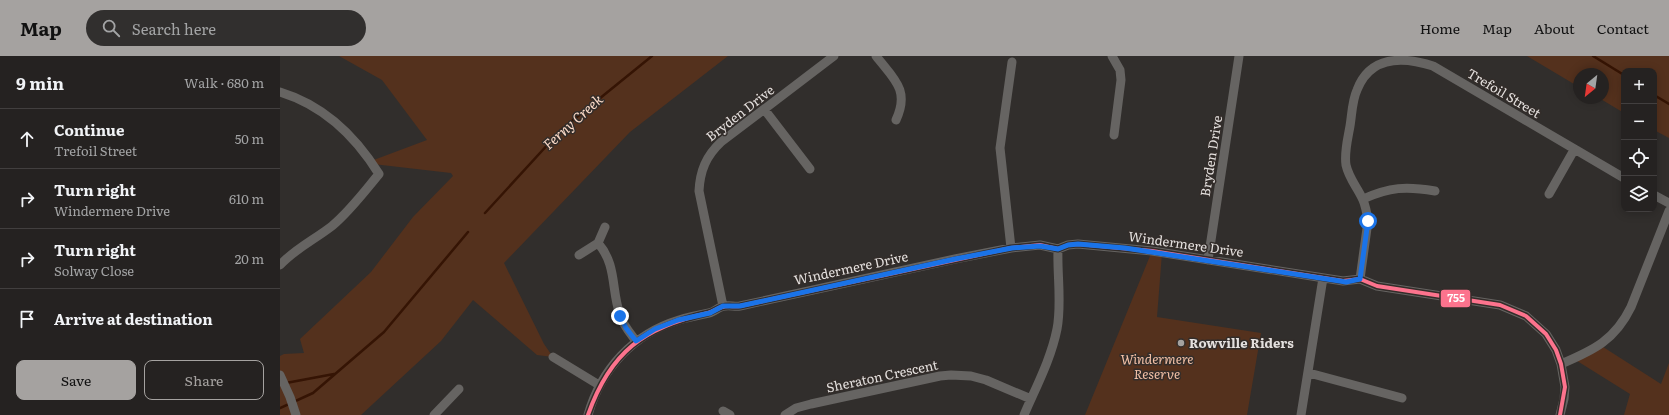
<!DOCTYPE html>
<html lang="en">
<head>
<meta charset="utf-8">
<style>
	:root { --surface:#252221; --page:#312f2e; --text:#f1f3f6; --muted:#a3a4a5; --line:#423f3f; --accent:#a5a2a0 }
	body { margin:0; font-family:Literata,serif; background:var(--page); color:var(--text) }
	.controls { position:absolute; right:12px; top:12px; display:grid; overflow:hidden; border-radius:8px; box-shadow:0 2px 10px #0003 }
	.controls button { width:36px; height:36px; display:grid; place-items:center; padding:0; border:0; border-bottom:1px solid var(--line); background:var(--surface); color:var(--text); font:20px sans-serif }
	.compass { position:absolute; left:1293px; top:12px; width:36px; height:36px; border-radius:50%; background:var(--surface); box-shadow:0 2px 10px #0003; rotate:209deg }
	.stop { position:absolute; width:12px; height:12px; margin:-9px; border:3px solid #1a73e8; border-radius:50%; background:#fff }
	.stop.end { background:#1a73e8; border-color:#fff; box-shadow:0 1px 4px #0008 }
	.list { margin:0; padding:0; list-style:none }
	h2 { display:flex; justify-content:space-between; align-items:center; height:52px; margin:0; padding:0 16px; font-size:17px }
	h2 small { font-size:13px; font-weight:400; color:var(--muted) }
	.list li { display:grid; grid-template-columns:26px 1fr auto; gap:12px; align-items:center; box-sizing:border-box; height:60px; padding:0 16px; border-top:1px solid var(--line) }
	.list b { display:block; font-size:15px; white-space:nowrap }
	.list p { margin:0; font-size:13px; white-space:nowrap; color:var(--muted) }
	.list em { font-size:13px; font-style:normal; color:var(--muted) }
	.actions { display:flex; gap:8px; padding:12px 16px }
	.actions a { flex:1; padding:9px 0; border:1px solid var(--accent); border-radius:8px; text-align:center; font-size:14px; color:var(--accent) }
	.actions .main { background:var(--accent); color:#111 }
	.icon { flex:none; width:22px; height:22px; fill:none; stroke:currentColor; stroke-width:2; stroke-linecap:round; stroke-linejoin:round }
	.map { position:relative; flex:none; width:1389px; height:359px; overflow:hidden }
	header { display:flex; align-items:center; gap:24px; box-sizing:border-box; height:56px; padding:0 20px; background:var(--accent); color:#111 }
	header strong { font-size:19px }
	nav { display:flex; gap:22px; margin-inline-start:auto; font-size:14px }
	.search { width:280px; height:36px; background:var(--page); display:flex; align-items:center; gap:10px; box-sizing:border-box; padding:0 14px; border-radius:22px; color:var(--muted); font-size:15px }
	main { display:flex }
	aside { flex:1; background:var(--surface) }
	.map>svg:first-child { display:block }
	.green { fill:#54311d }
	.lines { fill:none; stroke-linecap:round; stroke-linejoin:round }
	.stream { stroke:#351404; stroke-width:2.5 }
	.street { stroke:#666462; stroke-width:9 }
	.bus-1-casing { stroke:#332d2a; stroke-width:7 }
	.bus-1 { stroke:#fc738d; stroke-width:4 }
	.route { stroke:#1a73e8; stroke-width:5 }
	.poi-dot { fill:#a5a2a0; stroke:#332d2a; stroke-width:1.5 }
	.labels { text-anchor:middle; stroke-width:3; stroke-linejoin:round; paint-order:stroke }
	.street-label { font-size:13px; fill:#e4e0de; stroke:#332d2a }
	.poi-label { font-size:13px; font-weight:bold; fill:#e4e0de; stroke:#332d2a; text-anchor:start }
	.park-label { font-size:13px; font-style:italic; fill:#f4c1a6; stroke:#332d2a }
	.water-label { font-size:14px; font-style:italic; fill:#fedcc9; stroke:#332d2a }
	.line-badge { stroke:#332d2a; stroke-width:1.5 }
	.badge-label { font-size:11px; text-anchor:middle; font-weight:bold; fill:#fff }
</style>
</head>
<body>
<header>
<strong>Map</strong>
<div class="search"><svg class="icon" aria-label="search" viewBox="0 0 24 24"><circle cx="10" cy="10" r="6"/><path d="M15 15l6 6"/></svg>Search here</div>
<nav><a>Home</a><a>Map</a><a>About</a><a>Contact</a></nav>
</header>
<main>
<aside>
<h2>9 min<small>Walk · 680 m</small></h2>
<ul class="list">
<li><svg class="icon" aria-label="ahead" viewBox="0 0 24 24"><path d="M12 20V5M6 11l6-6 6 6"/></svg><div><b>Continue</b><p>Trefoil Street</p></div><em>50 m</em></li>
<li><svg class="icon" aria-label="right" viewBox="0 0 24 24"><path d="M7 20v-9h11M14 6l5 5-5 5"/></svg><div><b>Turn right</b><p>Windermere Drive</p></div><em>610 m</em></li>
<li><svg class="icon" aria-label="right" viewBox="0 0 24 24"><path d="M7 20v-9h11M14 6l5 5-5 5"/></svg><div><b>Turn right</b><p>Solway Close</p></div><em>20 m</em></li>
<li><svg class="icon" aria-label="arrive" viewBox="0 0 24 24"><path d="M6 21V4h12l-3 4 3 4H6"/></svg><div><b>Arrive at destination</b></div></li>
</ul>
<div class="actions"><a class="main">Save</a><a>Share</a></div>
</aside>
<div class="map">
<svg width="1389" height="359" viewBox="0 0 1389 359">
	<rect width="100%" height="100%" fill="#312e2c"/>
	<path class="green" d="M59,0H448L350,76L224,207L264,288L273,301L257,299L193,244L161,285L81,359H0V300L4,298L24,297L20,283L91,216L133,161L173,120L171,117L93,108L91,105L147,84L102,24Z
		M1247,0H1389V82L1374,74V15H1344V57L1319,42H1323V18H1299V31Z
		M872,195L882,197L877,261L981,277L967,359H805Z
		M1320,289L1381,328L1389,307V359H1344L1350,338L1294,303Z"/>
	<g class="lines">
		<path class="stream" d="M1313,0L1344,19
			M1374,39L1389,48
			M205,157L282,73L372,0
			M6,327L54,318
			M0,352L33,337L104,276L188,176"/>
		<path class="street" d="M596,0C614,23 630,34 616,64
			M832,0L840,14L841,24L834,79
			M0,36C43,49 76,81 99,118C84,136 70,155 52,170C34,184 16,192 0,209
			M484,53L530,113
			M1269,138L1294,94
			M1374,139L1389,147
			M1083,143C1110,131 1126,130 1155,135
			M318,187C337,209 331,233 340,259C343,269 350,277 356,285
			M731,192L720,92L732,6
			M299,199L318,187L325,171
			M928,204L959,0
			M1080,223L1088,165C1087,158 1086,151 1083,144C1078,132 1069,123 1066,109C1064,96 1068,82 1070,70C1072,58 1072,45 1077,34C1090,0 1122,0 1153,10L1344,122
			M443,250L419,135C420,115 426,100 441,86L554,0
			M273,301L319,329
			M1281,308C1314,294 1335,284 1351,251L1389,155
			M1029,317L1122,342
			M0,319L10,341L16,359
			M443,355L450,359
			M154,359L179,333
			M308,359C321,313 353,278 399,264C409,261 419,259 429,257C435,256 439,250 445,250C450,249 455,251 460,250L675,203L731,192L760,189L778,193L788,189L798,188L872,195L1063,225L1080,223L1097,230L1220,249L1246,260L1266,278L1276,294L1281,308L1285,331L1284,343L1280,359
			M505,359L516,352L531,348L660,320L671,319L691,320L706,324L751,343
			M744,359C756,331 771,303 777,273C782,248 777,219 778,193
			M1021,359L1043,222"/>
		<defs>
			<path id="bus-1" d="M308,359C330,296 364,271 428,257C433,256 437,252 442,251C448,249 454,251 460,250L731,192L760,189L778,193L788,189L798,188L872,195L1063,225L1080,223L1097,230L1220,249L1246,260L1266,278L1276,294L1281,308L1285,331L1280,359"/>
		</defs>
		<use href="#bus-1" class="bus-1-casing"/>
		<use href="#bus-1" class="bus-1"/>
	</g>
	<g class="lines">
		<path class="route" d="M340,260L346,272L356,285L375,273L398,264L430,257L443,250H460L675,203L732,192L760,190L778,193L788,189L798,188L845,192L1066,226L1080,223L1088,165"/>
	</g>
	<circle class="poi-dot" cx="901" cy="287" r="4"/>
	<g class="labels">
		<g class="street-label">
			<text transform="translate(1224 37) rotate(31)" y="5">Trefoil Street</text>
			<text transform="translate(460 57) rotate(-38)" y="5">Bryden Drive</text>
			<text transform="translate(931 100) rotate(-81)" y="5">Bryden Drive</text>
			<text transform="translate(906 188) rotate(8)" y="5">Windermere Drive</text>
			<text transform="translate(571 212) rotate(-12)" y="5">Windermere Drive</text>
			<text transform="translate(602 320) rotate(-12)" y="5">Sheraton Crescent</text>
		</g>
		<g class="poi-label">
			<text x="909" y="292">Rowville Riders</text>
		</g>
		<g class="park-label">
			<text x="877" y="308">Windermere<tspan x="877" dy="15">Reserve</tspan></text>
		</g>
		<g class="water-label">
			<text transform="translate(293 66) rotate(-42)" y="5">Ferny Creek</text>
		</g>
	</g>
	<rect class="line-badge" x="1160" y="233" width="31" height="19" rx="4" fill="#fc738d"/>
	<g class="badge-label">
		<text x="1176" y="246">755</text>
	</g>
</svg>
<div class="controls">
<button>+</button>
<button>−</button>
<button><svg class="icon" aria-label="locate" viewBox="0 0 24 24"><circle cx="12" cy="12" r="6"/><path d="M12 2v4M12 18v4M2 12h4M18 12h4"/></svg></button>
<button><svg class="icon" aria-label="layers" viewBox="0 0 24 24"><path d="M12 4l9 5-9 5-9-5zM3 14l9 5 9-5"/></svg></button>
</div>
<svg class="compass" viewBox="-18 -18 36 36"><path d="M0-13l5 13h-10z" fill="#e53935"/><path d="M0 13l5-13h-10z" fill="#a3a4a5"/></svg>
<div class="stop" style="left:1088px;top:165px"></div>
<div class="stop end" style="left:340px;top:260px"></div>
</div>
</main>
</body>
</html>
